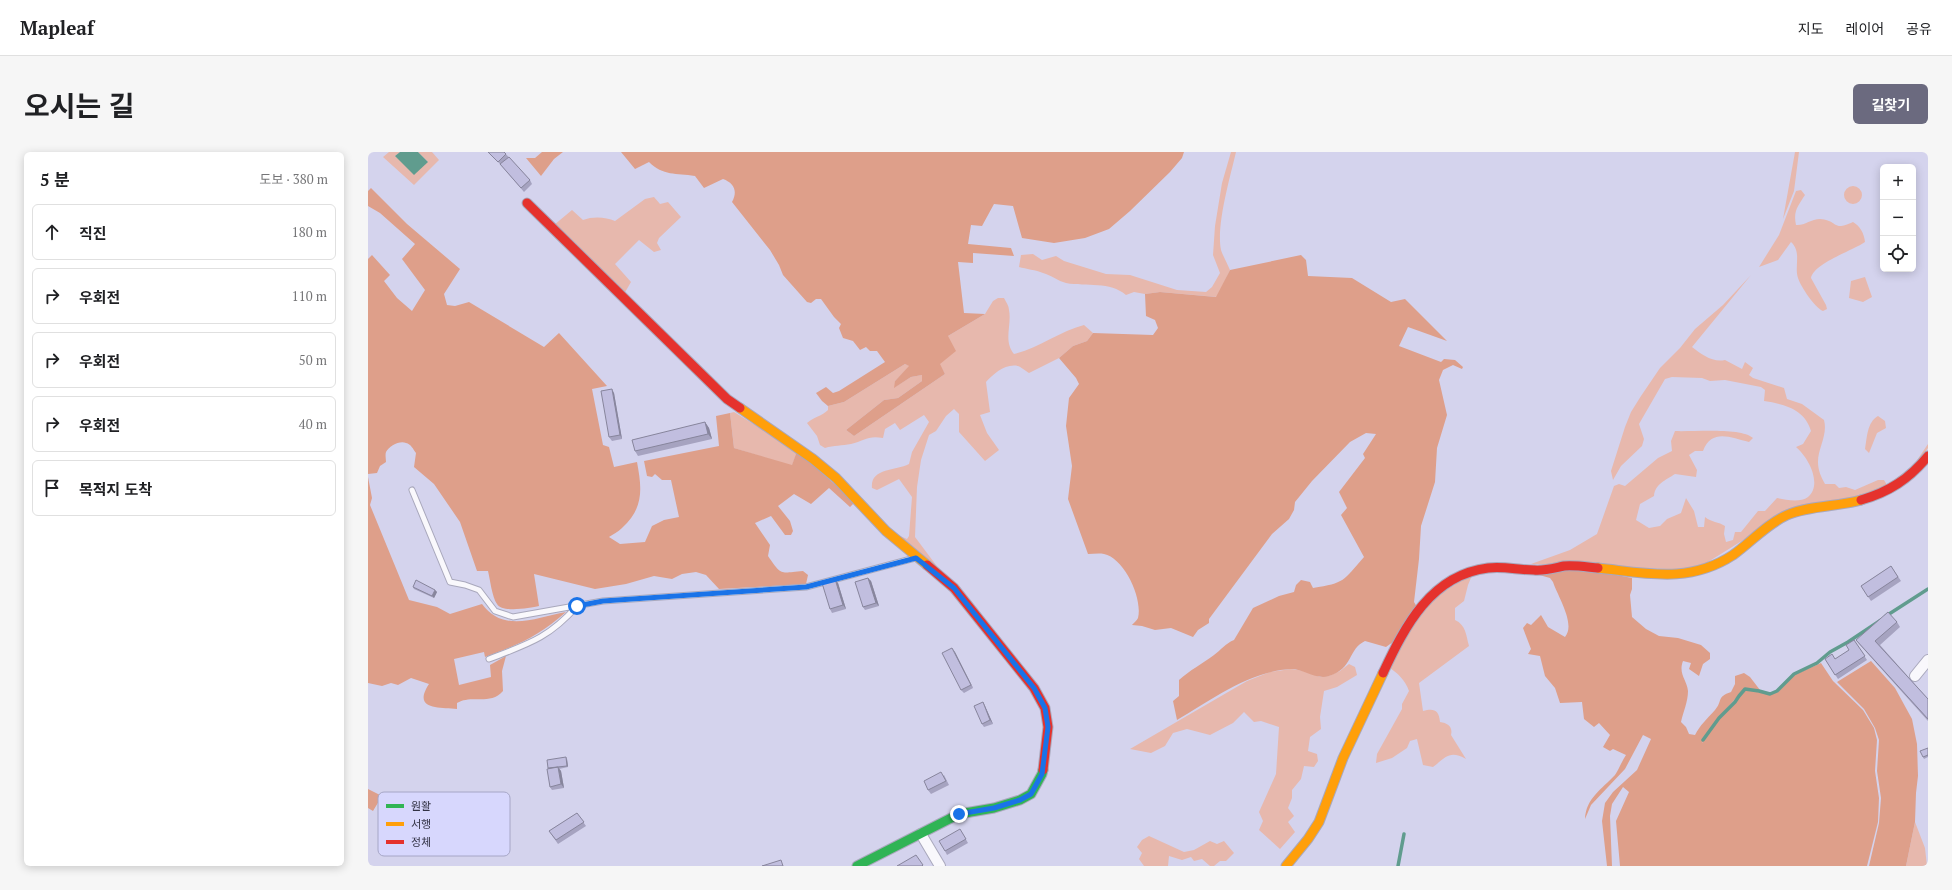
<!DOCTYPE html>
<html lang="ko">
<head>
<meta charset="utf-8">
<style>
	:root { --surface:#fff; --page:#f6f6f6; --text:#202124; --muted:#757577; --line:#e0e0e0; --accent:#6b6a7f }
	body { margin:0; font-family:"PT Serif","Noto Sans KR",serif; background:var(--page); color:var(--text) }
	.controls { position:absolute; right:12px; top:12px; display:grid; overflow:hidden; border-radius:6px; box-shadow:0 2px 10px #0003 }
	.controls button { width:36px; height:36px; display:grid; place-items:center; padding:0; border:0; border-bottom:1px solid var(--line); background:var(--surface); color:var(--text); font:20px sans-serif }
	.stop { position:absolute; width:12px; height:12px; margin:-9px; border:3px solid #1a73e8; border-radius:50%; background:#fff }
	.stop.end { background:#1a73e8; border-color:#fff; box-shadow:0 1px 4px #0008 }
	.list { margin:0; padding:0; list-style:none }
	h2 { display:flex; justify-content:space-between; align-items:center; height:52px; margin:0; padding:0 16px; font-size:17px }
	h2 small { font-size:13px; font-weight:400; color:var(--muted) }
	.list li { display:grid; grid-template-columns:26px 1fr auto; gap:12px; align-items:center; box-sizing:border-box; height:56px; margin:0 8px 8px; padding:0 8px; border:1px solid var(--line); border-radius:6px }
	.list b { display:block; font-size:15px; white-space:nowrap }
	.list em { font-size:13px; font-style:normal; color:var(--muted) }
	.icon { flex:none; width:22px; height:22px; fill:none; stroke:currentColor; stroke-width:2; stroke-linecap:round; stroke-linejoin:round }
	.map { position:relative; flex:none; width:1560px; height:714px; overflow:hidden; border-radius:6px }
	header { display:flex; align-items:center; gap:24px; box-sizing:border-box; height:56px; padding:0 20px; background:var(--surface); border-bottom:1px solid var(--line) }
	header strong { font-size:19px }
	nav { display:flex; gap:22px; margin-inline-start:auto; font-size:14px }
	.intro { display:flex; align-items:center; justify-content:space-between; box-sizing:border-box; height:96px; padding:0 24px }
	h1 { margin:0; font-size:28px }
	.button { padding:10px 18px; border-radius:6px; background:var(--accent); color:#fff; font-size:14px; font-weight:700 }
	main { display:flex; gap:24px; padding:0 24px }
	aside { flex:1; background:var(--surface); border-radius:6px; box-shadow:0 2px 10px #0003 }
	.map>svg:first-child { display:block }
	.green { fill:#e7b8ad }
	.forest { fill:#de9f8a }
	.water { fill:#609c8e }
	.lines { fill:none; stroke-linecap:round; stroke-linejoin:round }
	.stream { stroke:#609c8e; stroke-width:3.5 }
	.lane-casing { stroke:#a9a8bc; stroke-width:7 }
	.street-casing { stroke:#a9a8bc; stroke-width:12 }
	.fast-casing { stroke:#a9a8bc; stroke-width:11 }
	.slow-casing { stroke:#a9a8bc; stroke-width:11 }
	.jam-casing { stroke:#a9a8bc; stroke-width:11 }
	.lane { stroke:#f9f8fc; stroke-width:5 }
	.street { stroke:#f9f8fc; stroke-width:10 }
	.fast { stroke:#30b455; stroke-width:9 }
	.slow { stroke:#ff9f0a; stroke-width:9 }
	.jam { stroke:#e5322d; stroke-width:9 }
	.wall { fill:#a6a3c0 }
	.shaded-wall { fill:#87859c }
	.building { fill:#c1bedf; stroke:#87859c }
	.route { stroke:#1a73e8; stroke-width:5 }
	.key { fill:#d7d7fd; stroke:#a6a6c6; stroke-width:1 }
	.key-label { font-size:11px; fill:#323244 }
</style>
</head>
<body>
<header>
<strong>Mapleaf</strong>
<nav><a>지도</a><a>레이어</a><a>공유</a></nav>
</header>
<div class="intro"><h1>오시는 길</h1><a class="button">길찾기</a></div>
<main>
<aside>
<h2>5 분<small>도보 · 380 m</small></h2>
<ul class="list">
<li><svg class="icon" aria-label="ahead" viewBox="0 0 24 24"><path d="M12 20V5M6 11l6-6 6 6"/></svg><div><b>직진</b></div><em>180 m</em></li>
<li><svg class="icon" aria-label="right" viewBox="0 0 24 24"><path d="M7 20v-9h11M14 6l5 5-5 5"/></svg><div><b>우회전</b></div><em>110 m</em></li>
<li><svg class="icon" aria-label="right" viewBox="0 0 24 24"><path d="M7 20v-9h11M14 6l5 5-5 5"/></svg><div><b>우회전</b></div><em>50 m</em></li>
<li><svg class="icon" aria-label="right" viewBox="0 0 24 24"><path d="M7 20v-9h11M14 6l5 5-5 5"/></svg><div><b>우회전</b></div><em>40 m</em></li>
<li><svg class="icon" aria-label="arrive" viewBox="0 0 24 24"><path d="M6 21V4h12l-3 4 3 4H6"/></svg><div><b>목적지 도착</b></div></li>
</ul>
</aside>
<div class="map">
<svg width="1560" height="714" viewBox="0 0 1560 714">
	<rect width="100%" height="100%" fill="#d4d3ed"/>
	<path class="green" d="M21,0H32L27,4L60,10L50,0H64L71,8L46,33L15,5Z
		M863,0H868C862,26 848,73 853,98C855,104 859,111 862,118L849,145L792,140L777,142L766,140L758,143C742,129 719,135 698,131C690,129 683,123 675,121C668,118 658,117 651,115L653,103L665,102L674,108L688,104L696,109L738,122L762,123L809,138L838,140L844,135L852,121L845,103L847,74L854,31Z
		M1427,0H1431L1426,39L1415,67Z
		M1476 43a9 9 0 1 1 18 0a9 9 0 1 1-18 0Z
		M1433,38L1437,43C1430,54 1425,59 1428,73C1436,74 1443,67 1452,67C1470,68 1464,80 1485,70C1492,74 1496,81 1497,90C1484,99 1446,111 1443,126L1458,153L1459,157L1455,159C1447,156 1433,135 1430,126C1426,114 1434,100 1423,90L1410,108L1391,115L1411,83L1428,39Z
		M286,45L292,52L300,50L313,65L291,86L289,91L293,98L286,100L271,88L247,112L263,130L256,142L186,73L204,58L215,68C225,64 238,65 247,69L277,47Z
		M1383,123L1324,195C1333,202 1345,211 1357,208L1374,217L1377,210L1385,216L1381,223L1385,226L1416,236L1419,247L1434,252L1456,268C1460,283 1450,296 1450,310C1450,318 1453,325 1457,332H1467L1471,336L1478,335L1487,338L1510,328H1516L1519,333L1545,314L1560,292V296L1551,310L1532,330L1393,377L1327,418L1163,412L1202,398L1229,382L1246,334L1251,332L1257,334L1290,306L1304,299L1303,289L1307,279C1324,280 1373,275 1385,286L1381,290C1363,286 1344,276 1335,299H1327L1321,303L1329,318L1328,325L1307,322C1298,328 1287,332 1286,344L1272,352L1268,368L1281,376L1292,374L1299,367L1313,361L1318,346L1326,359L1330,375H1336L1337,365C1343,370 1351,370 1357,374L1356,382L1358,390L1365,388L1367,380H1373L1390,359H1397L1409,346C1418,348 1432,351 1440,345C1455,332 1440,305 1428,295L1435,292L1443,279C1437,257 1416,252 1396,249L1397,238L1393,235L1357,228L1342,229L1334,226L1304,225L1297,227L1271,272L1276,287L1274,294L1253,314L1245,328L1243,319L1257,275L1263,260L1273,244L1292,216L1312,196L1327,177L1355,153Z
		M1497,125L1504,145L1495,150L1481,146L1483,129Z
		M630,146H636C638,150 641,154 641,158C644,173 635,189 646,202C671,196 692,179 716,173L725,181L719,189L705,194L691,206L661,221C658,219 653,215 650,214C638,211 625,222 618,230L622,260L612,263L619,281L631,298L617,309L591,280V262L586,257L578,264L568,279L561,283L553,308L549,335L547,385L571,417L521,379L539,387L541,384L544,345L531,327L509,338L504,336C502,316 527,319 541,312L544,300L561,270L556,263L532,278L527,271L517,277L515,286C500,283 496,289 483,292C474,294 466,293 457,296L452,293L449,284L439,271C446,265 454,264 460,258V254L476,250L537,212L542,214L527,229V235L543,225L554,223V229L530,246L516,248L478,278L486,284L577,222L571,212L580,184L617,162L625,149Z
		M366,260L429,299L424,314L366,296L362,261Z
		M1510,264L1517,269L1518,276L1509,281L1501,301L1497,297C1499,286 1499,270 1510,264Z
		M1105,421L1100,433L1096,449L1087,456V468C1098,473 1098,483 1101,494L1051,531L1055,559C1066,556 1071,558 1072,570C1080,571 1085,575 1083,583L1098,607C1082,598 1078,605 1065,615L1055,613L1049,587L1042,589L1039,596L1024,606L1008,611L1009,602L1034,557V552L1041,539C1037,528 1030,521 1020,515L1060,450Z
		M981,512L987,515L989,523L969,535L956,539L952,565L953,577L942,585L940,599L949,602L950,609L946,615L936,614L933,627L924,638V646L920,656L926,664L920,670L927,680L912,697L891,678L895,669L891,660L908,622L911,575L893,569L886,570L876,560L865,571L842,583L819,577L805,581L797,594L783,601L762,597L879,529L902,520L923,517L937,519L952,525L961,524L972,519Z
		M1547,670L1557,696L1559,714H1538Z
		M781,684L816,700L826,698L842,689L849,692L856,689L866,701L858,709H852L846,714H842L834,707L826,709L823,705L814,708L801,704L800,714H776L771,707L774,701L769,695L774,688Z"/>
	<path class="forest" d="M174,0H195L186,7L173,24L158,6H167Z
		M253,0H816L814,6L802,20L762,59L741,77L717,86L686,91L654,86L645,54L626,52L614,74L603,73L600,92L643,96L646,104L605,101V111L590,110L596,161L617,162L580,184L588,199L572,212L577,222L486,284L478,278L516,248L530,246L554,229V223L543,225L526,236L527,229L541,214L537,212L476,250L460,254L454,249L448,241L458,235L465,241L471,239L517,210L509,199H502L498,195L492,198L485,189L475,186L471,176L473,172L466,165L453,147H448L443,151L439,150L415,123L411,113L402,98L364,50C370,39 366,31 355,27L336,36L327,24C308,21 295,24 281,10L267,17Z
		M3,36L39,72L92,117L76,142L79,153L87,154L101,150L176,195L191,181L239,234L224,237L235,293L241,295L246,315L269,310C274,337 276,356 254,376C250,380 245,382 241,385L252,392L277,390L284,374L296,368L311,365L303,328H294L287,322L284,325L279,324L276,309L351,294L348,264L362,261L366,296L424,313L429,299L487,350L482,355L461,336L443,352L426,342L410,354L422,369L425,379L423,383H417L403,364L387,371L402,393L400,404C414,424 411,421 435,419L440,423L438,432L351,437L338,423L328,420L314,422L304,427L286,424L258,432L227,437L166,422L171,454C162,456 134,461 129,452C124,445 122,427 120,419H109L92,370L66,332L46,315L48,301C45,297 43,292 38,291C32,288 21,294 18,300C17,303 18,307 18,310L12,314L9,321L0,322V107L4,103L22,123L16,129L29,146L44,159L57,138L34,107L47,92L12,61L0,54V39Z
		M933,103L938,108L940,124L984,126L1023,150L1037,147L1079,189L1040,175L1031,194L1073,210L1076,207L1087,208L1095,215L1094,217L1085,213L1075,218L1071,228L1079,263L1069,296L1067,330L1053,374L1051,407L1046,450L1049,455L1029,487L1018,495L997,489C980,497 985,517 961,524C948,528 936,517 923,517C882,519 843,548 809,568L805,549L811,544V528C822,518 834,512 846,503C853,498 858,491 866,488L885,456L911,444L926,440L928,433L933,428L942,430L945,436C977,431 975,429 996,405L973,363L979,356L971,340L997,306L995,302L1008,282L998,281L982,290L944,329L927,350L926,358L921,367L904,382L841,467V471L830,478L825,485L803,476L787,478L774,474L764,473C766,471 769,468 770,466C775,446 756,406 736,402C731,401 725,402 720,402L700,347L704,314L698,274L701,246L711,232L708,226L691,206L705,194L719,189L725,181L785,183L790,176L787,168L778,164L777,142L792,140L848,145L862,118Z
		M0,325L4,346L2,353L41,448L69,455L82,462L114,452C135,481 167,466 198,460C171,484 150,493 117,505L116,500L86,507L91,533L123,525L122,513L138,504L134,519L135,539C122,554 104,542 89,551V557C71,555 44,558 61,532L43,526L30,533L23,531L14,534L0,531Z
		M1218,417L1264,426V437L1262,443L1264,465L1278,477L1291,484L1310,486L1333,493L1342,501V507L1335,512L1331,524L1321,517L1323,511L1315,509C1310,522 1319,528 1320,539C1320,550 1315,560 1313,570L1318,575L1321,582L1327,583C1332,573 1339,567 1347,558C1355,549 1348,545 1363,540L1367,532V524L1376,521L1382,525L1392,538L1377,536L1351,565L1334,591L1352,566L1377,538L1391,539L1401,543L1410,540L1426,523L1453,511L1465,529L1495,558L1506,576L1509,588L1507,619L1511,646L1510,670L1499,714H1252L1248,669L1261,640L1255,635L1244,652L1242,664L1244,714H1239L1234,669L1237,651L1245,640L1269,618L1283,587L1275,583L1257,617L1223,653L1217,667C1218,646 1234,637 1247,623C1251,617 1254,609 1258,603L1245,597L1242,599L1235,595L1242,583L1231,571L1226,575L1216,567L1214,550L1192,551L1187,536L1177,524L1172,504L1160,502L1163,497L1155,476L1159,471L1163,473L1173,463L1180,475L1197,485C1208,472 1190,445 1185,430L1182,426L1164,421Z
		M1503,509L1527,536L1544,567L1549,592L1550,624L1548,641L1547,670L1538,714H1501L1511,671L1513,646L1509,619L1511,588L1507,576L1496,557L1469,530Z
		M0,637L14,644L5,659L0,656Z"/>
	<path class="water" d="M32,0H50L60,10L46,23L27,4Z"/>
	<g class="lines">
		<path class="stream" d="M1518,464L1560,437
			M1335,588L1351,566L1367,550L1371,544L1377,537L1391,539L1402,542L1409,539L1426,522L1449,511L1462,500L1480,490L1513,468
			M1030,714L1036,682"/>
		<defs>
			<path id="lane" d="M44,338L82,430L97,433L111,438L127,459L145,465L235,449L438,435L547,406
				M121,507C160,492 181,486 209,454"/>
			<path id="street" d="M1547,524L1560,508
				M553,682L572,714"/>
			<path id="fast" d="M489,714L591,662L626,656L652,648L663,642L674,622L675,618"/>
			<path id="slow" d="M372,256L445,307L468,326L518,379L559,413
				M1230,416C1278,421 1321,432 1365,403C1383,390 1399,372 1419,363C1442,353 1469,355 1493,348
				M918,714L940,687L951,670L975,606L1015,521"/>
			<path id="jam" d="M159,51L359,247L372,256
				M1493,348C1521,340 1541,327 1560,304
				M559,413L586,436L666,536L677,556L680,575L675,618
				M1015,521C1037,474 1063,423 1120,416C1136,414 1150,418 1166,418C1176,419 1186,416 1196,414C1207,413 1219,415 1230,416"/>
		</defs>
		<use href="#lane" class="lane-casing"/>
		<use href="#street" class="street-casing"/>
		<use href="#fast" class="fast-casing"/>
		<use href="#slow" class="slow-casing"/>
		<use href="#jam" class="jam-casing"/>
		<use href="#lane" class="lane"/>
		<use href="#street" class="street"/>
		<use href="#fast" class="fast"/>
		<use href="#slow" class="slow"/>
		<use href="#jam" class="jam"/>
	</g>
	<path class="wall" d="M120,0H136L162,28L164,32L156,40L133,13Z
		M246,241L254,287L244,289L241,285Z
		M337,270L341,276L344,287L270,304L267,299Z
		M1523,414L1533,429L1503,449L1493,434Z
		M500,426L503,429L511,454L497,458L495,455Z
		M470,431L478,457L464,461L462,457Z
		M45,435L67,438L69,440L66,446L46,437Z
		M1529,470L1532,475L1512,493L1560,547V569L1492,493L1488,488Z
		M1486,488L1499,508L1470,527L1457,507H1468L1481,498Z
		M587,500L605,536L596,541L593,538Z
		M615,550L617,554L625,572L616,575L614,572Z
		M1560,596V605L1556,607L1555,605Z
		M199,607L200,615L191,617L193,619L196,636L184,638L182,635L180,617V616Z
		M576,623L581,633L563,642L560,638Z
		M209,661L218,674L190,692L181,679Z
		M592,677L600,691L579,703L577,699Z"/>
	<path class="shaded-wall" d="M244,237L246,241L254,287L252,283Z
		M337,270L341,276L344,287L340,282Z
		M500,426L503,429L511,454L508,451Z
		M467,427L470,431L478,457L475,453Z
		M67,438L69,440L66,446L64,444Z
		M584,496L587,500L605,536L603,533Z
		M615,550L617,554L625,572L622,568Z
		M198,605L199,607L200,615L199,614Z
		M190,615L193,619L196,636L193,632Z"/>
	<path class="building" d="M120,0H136L138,2L130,10Z
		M141,5L162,28L153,36L132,12Z
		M244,237L252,283L241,285L233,239Z
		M337,270L340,282L267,299L264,288Z
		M1523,414L1530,425L1500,445L1493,434Z
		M500,426L508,451L495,455L487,430Z
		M467,427L475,453L462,457L454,431Z
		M48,428L67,438L64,444L45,435Z
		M1520,460L1529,470L1507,489L1560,547V567L1488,488Z
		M1486,488L1497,504L1467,523L1457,507L1464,502L1467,507L1481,498L1478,493Z
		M584,496L603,533L593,538L574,501Z
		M615,550L622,568L614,572L606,554Z
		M1560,596V603L1555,605L1552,599Z
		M198,605L199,614L180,616L179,608Z
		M190,615L193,632L182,635L179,617Z
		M573,620L578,629L560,638L556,629Z
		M209,661L216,670L188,688L181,679Z
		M592,677L598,687L577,699L571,689Z
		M548,703L555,713L554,714H529Z
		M413,708L415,714H394Z"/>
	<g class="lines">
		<path class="route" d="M209,454L235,449L438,435L548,406L586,436L666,536L677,556L680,575L674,622L663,642L652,648L626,656L591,662"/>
	</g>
	<rect x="10" y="640" width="132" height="64" rx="6" class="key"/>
	<rect x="18" y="652" width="18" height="4" fill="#30b455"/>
	<rect x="18" y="670" width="18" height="4" fill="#ff9f0a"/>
	<rect x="18" y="688" width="18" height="4" fill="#e5322d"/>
	<g class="key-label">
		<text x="43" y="658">원활</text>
		<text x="43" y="676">서행</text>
		<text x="43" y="694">정체</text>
	</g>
</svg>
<div class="controls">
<button>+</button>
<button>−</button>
<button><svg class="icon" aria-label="locate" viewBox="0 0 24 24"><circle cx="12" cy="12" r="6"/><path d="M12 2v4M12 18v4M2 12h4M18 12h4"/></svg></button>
</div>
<div class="stop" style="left:209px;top:454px"></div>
<div class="stop end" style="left:591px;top:662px"></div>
</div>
</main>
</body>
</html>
